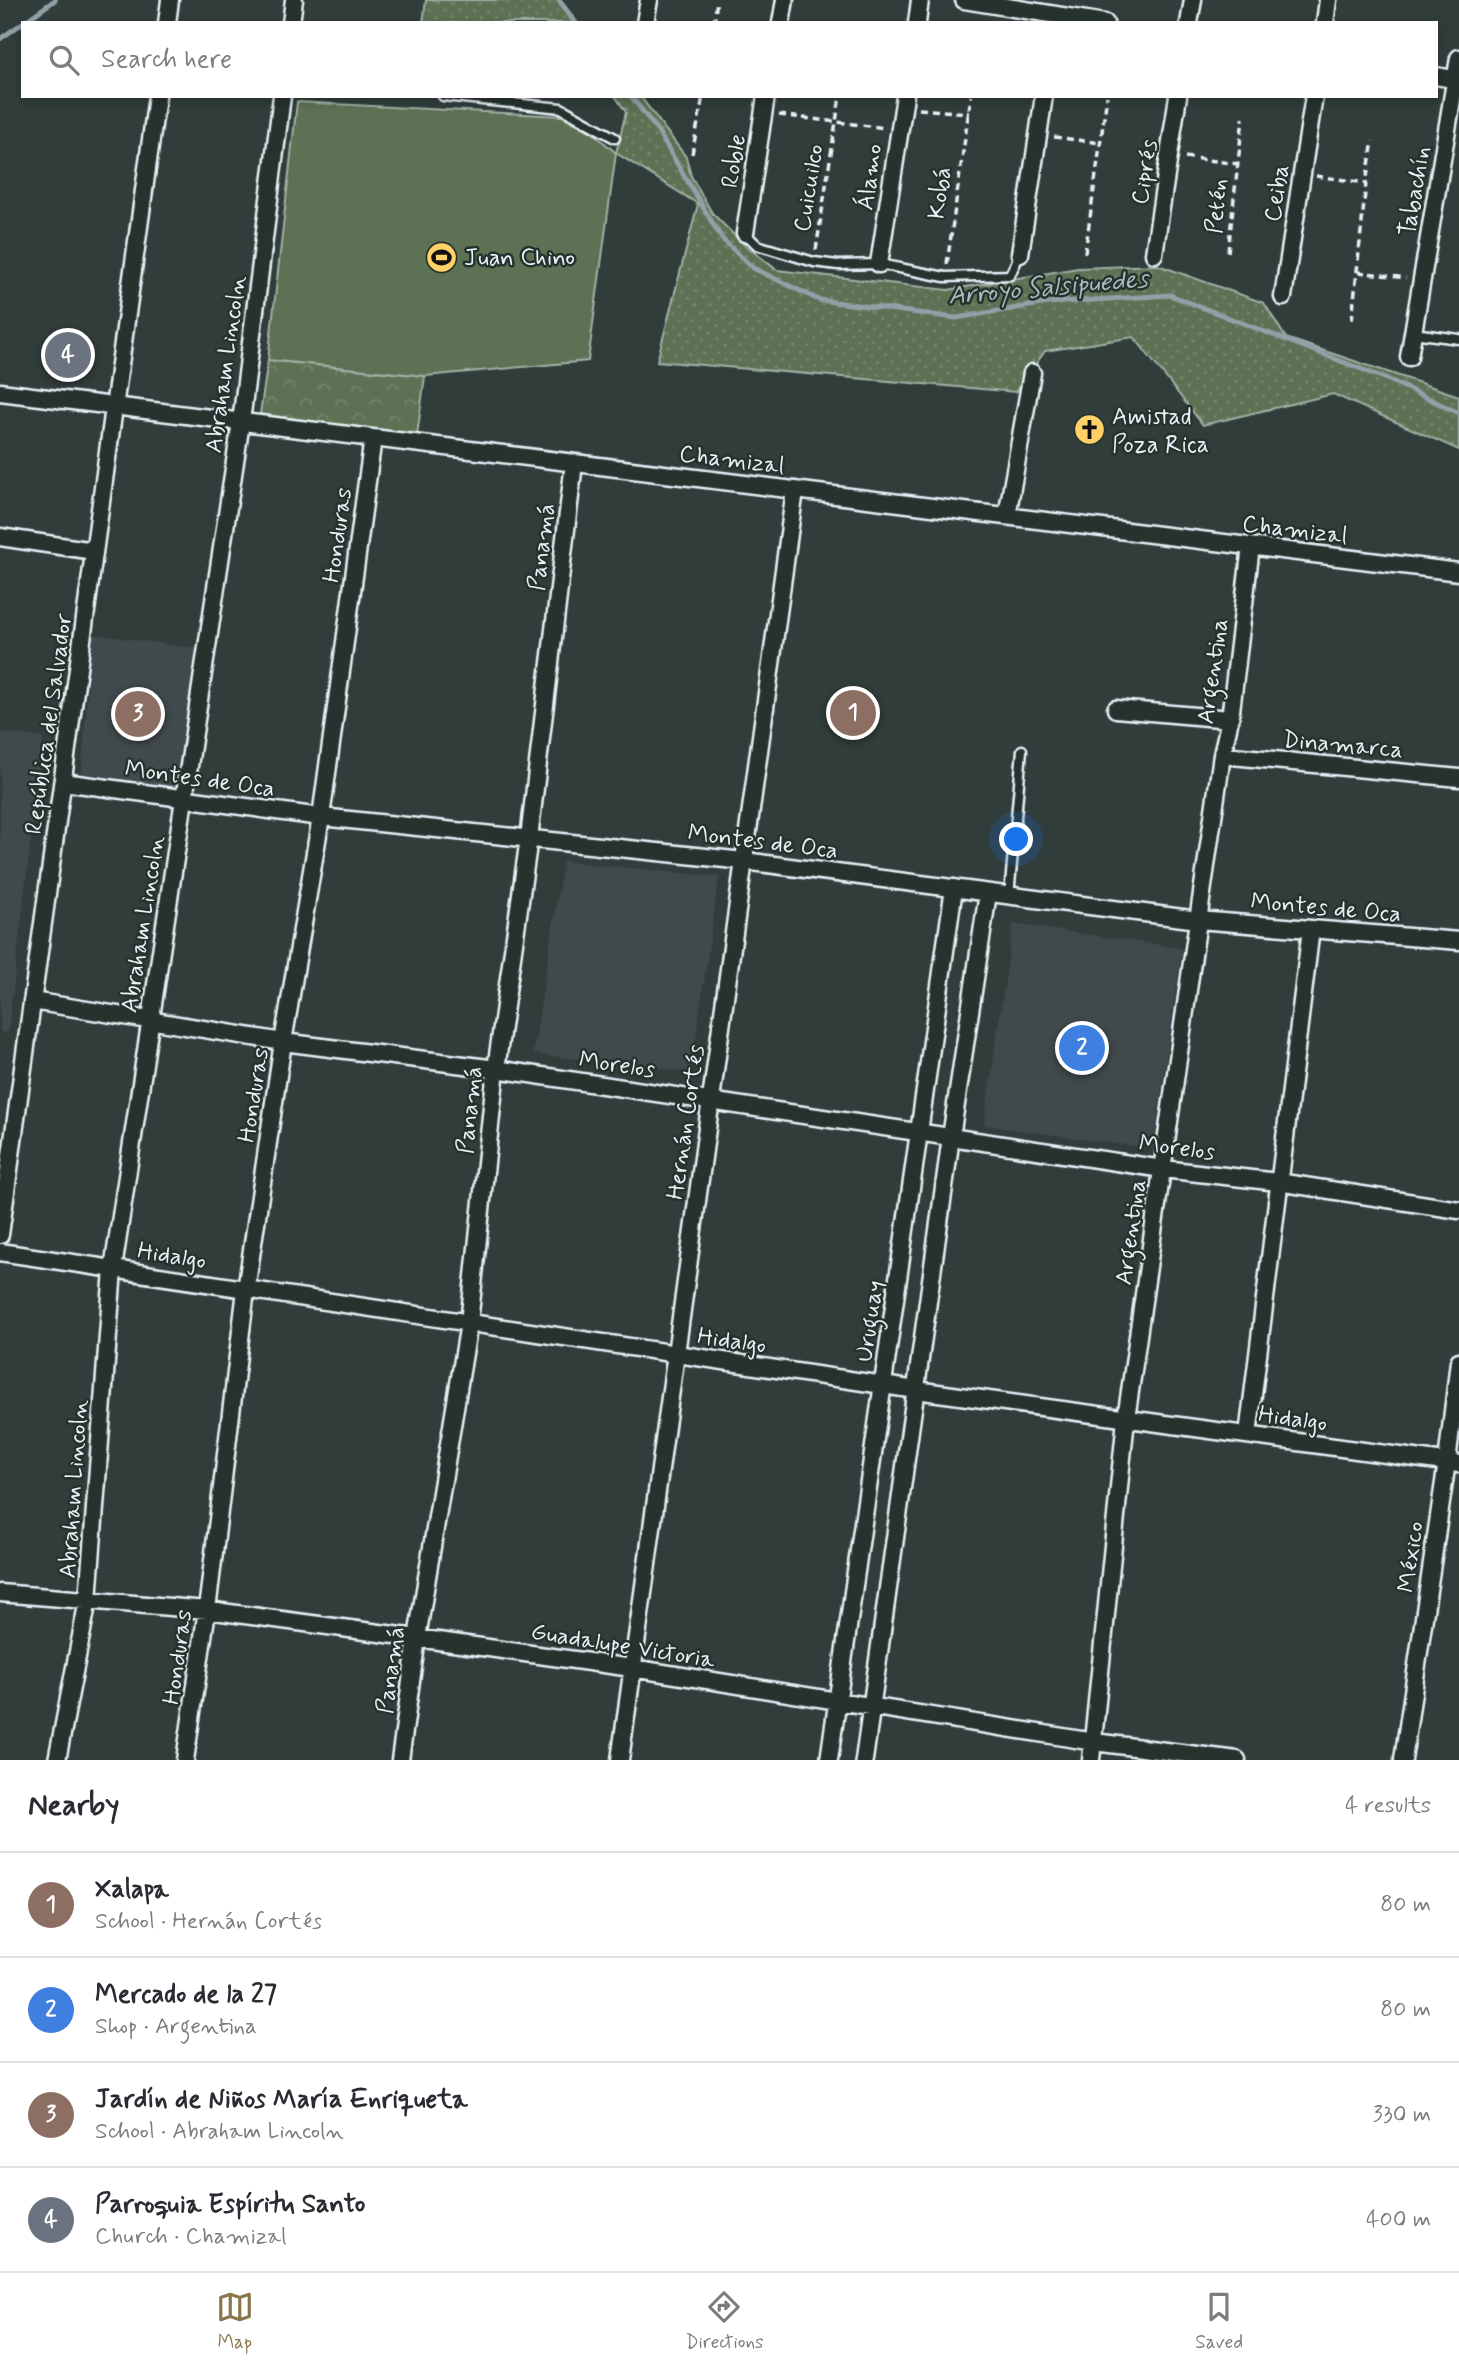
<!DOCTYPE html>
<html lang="en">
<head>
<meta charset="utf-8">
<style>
	:root { --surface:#fff; --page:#f7f7f7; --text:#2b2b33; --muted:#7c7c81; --line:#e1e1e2; --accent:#8a764a }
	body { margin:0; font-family:Mynerve,sans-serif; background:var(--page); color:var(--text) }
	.you { position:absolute; left:1017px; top:840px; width:24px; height:24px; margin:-18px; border:5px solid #fff; border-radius:50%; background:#1a73e8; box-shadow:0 0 0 10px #1a73e833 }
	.badge { display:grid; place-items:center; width:46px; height:46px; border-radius:50%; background:var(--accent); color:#fff; font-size:23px; font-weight:700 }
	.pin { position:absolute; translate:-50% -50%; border:4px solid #fff; box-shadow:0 2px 7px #0006 }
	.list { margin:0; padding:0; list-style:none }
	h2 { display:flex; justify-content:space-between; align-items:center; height:91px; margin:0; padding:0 28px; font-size:30px }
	h2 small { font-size:23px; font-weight:400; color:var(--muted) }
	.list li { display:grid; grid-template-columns:46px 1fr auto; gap:21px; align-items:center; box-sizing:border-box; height:105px; padding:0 28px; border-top:2px solid var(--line) }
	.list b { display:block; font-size:26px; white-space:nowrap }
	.list p { margin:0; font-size:23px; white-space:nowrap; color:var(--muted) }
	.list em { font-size:23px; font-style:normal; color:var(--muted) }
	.icon { flex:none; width:38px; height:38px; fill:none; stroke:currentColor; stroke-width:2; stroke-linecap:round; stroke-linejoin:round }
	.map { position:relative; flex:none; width:1459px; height:1760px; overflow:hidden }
	.search { position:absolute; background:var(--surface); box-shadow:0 4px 10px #0003; left:21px; right:21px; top:21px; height:77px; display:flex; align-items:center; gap:18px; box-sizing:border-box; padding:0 24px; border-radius:0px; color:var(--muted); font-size:26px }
	.sheet { height:511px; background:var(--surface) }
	nav { display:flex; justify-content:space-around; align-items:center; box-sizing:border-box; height:98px; border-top:2px solid var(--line); background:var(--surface); font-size:19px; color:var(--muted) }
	nav a { display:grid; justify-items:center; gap:4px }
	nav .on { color:var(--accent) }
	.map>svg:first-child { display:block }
	.built { fill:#3f494c }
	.grass { fill:url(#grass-dots); stroke:#a2b1a6; stroke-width:2 }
	.forest { fill:url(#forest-crowns); stroke:#a2b1a6; stroke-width:2 }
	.garden { fill:#5d7154; stroke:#a2b1a6; stroke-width:2 }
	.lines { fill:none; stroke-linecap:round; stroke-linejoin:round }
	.stream { stroke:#90a1a8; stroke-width:5 }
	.lane-casing { stroke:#e8f1f8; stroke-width:13 }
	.street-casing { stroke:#e8f1f8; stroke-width:21 }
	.path { stroke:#e8f1f8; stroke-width:3.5; stroke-dasharray:7 5; stroke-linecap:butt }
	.lane { stroke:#26332d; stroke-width:8 }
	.street { stroke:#26332d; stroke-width:16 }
	.labels { text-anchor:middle; stroke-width:5; stroke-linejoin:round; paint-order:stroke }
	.street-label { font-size:24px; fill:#e8f1f8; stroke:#26332d }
	.poi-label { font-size:24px; fill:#e8f1f8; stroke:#26332d; text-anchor:start }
	.water-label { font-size:26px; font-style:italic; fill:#adbbc3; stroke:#26332d }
</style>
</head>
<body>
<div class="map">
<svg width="1459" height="1760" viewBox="0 0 1459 1760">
	<defs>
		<pattern id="grass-dots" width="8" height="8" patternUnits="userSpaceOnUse" patternTransform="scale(1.75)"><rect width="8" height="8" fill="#5d7154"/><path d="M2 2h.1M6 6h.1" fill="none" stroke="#74866d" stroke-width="1.8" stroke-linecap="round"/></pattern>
		<pattern id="forest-crowns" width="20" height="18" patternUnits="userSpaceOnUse" patternTransform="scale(1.75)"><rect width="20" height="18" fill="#5d7154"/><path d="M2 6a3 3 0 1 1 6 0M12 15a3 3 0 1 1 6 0" fill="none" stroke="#74866d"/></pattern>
	</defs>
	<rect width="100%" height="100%" fill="#313d3b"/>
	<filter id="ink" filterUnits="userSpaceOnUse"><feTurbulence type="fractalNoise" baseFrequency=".0143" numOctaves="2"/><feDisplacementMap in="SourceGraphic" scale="14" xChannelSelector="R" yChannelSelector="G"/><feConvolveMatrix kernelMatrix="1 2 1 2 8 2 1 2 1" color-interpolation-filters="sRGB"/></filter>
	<g filter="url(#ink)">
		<path class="built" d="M92,634L203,649L177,788L81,779Z
			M0,732L43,738L8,1033L0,1032Z
			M563,861L719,877L691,1072L533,1054Z
			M1013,924L1182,948L1153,1149L984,1125Z"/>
		<path class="grass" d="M426,0H558L573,23H423Z
			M615,96H640L686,157L691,176L712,213L741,242L777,270L948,290L1078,268L1158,265L1264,303L1286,338L1459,396V450L1333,394L1203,425L1134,337L1045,351L1016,392L657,361L698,204L616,153L626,112Z"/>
		<path class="forest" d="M268,360L425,376L417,436L260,414Z"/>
		<path class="garden" d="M297,102L562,116L592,132L616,153L588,361L425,376L268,360Z"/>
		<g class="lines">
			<path class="stream" d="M559,0L576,23
				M0,39L55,0
				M631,96L657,130L722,239L753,268L819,300L956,318L1048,303L1170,295L1387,379L1459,413"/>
			<defs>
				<path id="lane" d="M443,96L561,108L615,138
					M745,233L757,245L814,262L838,265L879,264L945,277L1010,275L1020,254
					M1413,333L1459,339
					M1009,897L1022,750"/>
				<path id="street" d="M964,0L1105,23
					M167,23L170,0
					M291,23L294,0
					M645,23L649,0
					M781,23L785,0
					M917,23L920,0
					M1189,23L1193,0
					M1325,23L1328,0
					M1436,76L1459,80
					M745,233L766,96
					M1020,254L1044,96
					M1154,254L1178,96
					M879,264L905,96
					M1283,297L1314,96
					M1409,357L1459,58
					M0,392L1459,572
					M1007,516L1032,373
					M0,537L94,551
					M1116,709L1230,719
					M1222,755L1459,778
					M63,782L321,817L744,861L1198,920L1459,941
					M32,1001L283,1042L496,1069L1163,1169L1278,1182L1459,1210
					M0,1235L157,96
					M0,1252L916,1390L1459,1464
					M1248,1435L1311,929
					M0,1593L207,1610L417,1638L632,1668L1094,1742L1237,1760
					M57,1760L88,1600L113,1269L241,422L282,96
					M185,1760L207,1610L246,1290L283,1042L321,817L373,438
					M400,1760L417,1638L469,1323L496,1069L529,838L574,463
					M620,1760L795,490
					M829,1760L954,888
					M864,1760L951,1137L988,893
					M1091,1760L1126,1419L1222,755L1230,719L1251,546
					M1403,1760L1447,1462L1459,1361"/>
			</defs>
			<use href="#lane" class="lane-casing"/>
			<use href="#street" class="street-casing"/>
			<path class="path" d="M714,23L717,0
				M919,109L969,113
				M779,115L886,128
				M1054,137L1101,143
				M692,154L703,96
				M1185,157L1238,164
				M1316,176L1366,183
				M816,250L840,96
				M1228,252L1243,118
				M1085,253L1107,96
				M947,264L971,96
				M1358,272L1406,278
				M1352,320L1366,183L1373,141"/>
			<use href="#lane" class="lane"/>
			<use href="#street" class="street"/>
		</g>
	</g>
	<defs>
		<symbol id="stadium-disc" viewBox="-11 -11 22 22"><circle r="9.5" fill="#ffd166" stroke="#26332d"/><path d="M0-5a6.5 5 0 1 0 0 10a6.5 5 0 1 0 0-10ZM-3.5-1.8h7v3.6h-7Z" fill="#111"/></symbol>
		<symbol id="church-disc" viewBox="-11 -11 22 22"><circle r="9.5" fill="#ffd166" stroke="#26332d"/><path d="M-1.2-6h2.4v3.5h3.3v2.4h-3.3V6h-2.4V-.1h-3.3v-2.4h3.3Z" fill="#111"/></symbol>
	</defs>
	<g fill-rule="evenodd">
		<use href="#stadium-disc" x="424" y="240" width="35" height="35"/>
		<use href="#church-disc" x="1072" y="412" width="35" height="35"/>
	</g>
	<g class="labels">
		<g class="street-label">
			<text transform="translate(733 161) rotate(-81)" y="8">Roble</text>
			<text transform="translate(1144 172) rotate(-81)" y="8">Ciprés</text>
			<text transform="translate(869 177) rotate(-82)" y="8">Álamo</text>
			<text transform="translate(808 188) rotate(-81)" y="8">Cuicuilco</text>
			<text transform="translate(1414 191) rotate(-80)" y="8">Tabachín</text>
			<text transform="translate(939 193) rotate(-82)" y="8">Kobá</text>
			<text transform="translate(1276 193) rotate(-81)" y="8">Ceiba</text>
			<text transform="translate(1216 206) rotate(-84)" y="8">Petén</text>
			<text transform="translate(225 364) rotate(-82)" y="8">Abraham Lincoln</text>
			<text transform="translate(732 459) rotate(7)" y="8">Chamizal</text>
			<text transform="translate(1295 529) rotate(7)" y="8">Chamizal</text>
			<text transform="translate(337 535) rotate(-82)" y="8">Honduras</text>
			<text transform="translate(541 547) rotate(-83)" y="8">Panamá</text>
			<text transform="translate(1212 671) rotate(-82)" y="8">Argentina</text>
			<text transform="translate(48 724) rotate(-82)" y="8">República del Salvador</text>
			<text transform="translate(1343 744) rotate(5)" y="8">Dinamarca</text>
			<text transform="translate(200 778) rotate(8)" y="8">Montes de Oca</text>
			<text transform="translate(763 841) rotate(7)" y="8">Montes de Oca</text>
			<text transform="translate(1326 907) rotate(5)" y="8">Montes de Oca</text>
			<text transform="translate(142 924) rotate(-81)" y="8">Abraham Lincoln</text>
			<text transform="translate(617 1064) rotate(8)" y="8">Morelos</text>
			<text transform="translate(253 1095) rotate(-81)" y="8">Honduras</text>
			<text transform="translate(469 1110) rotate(-84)" y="8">Panamá</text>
			<text transform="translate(685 1122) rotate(-82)" y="8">Hernán Cortés</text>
			<text transform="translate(1177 1147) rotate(7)" y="8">Morelos</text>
			<text transform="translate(1130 1232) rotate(-82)" y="8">Argentina</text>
			<text transform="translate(172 1255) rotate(9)" y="8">Hidalgo</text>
			<text transform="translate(869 1321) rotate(-82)" y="8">Uruguay</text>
			<text transform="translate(732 1340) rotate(8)" y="8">Hidalgo</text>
			<text transform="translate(1293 1418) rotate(8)" y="8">Hidalgo</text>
			<text transform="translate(73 1489) rotate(-86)" y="8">Abraham Lincoln</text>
			<text transform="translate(1410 1557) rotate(-82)" y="8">México</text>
			<text transform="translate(623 1645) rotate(9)" y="8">Guadalupe Victoria</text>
			<text transform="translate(177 1657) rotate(-82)" y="8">Honduras</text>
			<text transform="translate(390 1670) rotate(-82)" y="8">Panamá</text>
		</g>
		<g class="poi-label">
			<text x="464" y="265">Juan Chino</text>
			<text x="1112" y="424">Amistad<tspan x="1112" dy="28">Poza Rica</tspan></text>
		</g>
		<g class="water-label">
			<text transform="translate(1048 286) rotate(-5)" y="9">Arroyo Salsipuedes</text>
		</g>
	</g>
</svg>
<div class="you"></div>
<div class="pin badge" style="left:853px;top:713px;background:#8d6e63">1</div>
<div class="pin badge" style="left:1082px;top:1048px;background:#3f7fe0">2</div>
<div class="pin badge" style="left:138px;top:714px;background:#8d6e63">3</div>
<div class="pin badge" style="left:68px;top:355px;background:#6b7280">4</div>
<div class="search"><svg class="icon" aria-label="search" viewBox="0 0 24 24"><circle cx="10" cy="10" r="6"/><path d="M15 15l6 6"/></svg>Search here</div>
</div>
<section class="sheet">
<h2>Nearby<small>4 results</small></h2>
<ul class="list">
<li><span class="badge" style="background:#8d6e63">1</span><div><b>Xalapa</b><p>School · Hernán Cortés</p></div><em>80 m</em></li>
<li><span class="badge" style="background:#3f7fe0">2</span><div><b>Mercado de la 27</b><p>Shop · Argentina</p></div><em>80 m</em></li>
<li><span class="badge" style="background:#8d6e63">3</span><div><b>Jardín de Niños María Enriqueta</b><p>School · Abraham Lincoln</p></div><em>330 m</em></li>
<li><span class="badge" style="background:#6b7280">4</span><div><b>Parroquia Espíritu Santo</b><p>Church · Chamizal</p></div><em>400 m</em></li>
</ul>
</section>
<nav>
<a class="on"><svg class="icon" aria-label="map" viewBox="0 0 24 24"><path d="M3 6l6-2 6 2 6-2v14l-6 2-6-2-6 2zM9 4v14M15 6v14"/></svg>Map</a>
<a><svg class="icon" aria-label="directions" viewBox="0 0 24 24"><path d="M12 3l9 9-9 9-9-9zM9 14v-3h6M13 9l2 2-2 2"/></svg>Directions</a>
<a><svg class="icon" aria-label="saved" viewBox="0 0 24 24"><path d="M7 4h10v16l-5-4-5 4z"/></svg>Saved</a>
</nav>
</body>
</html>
